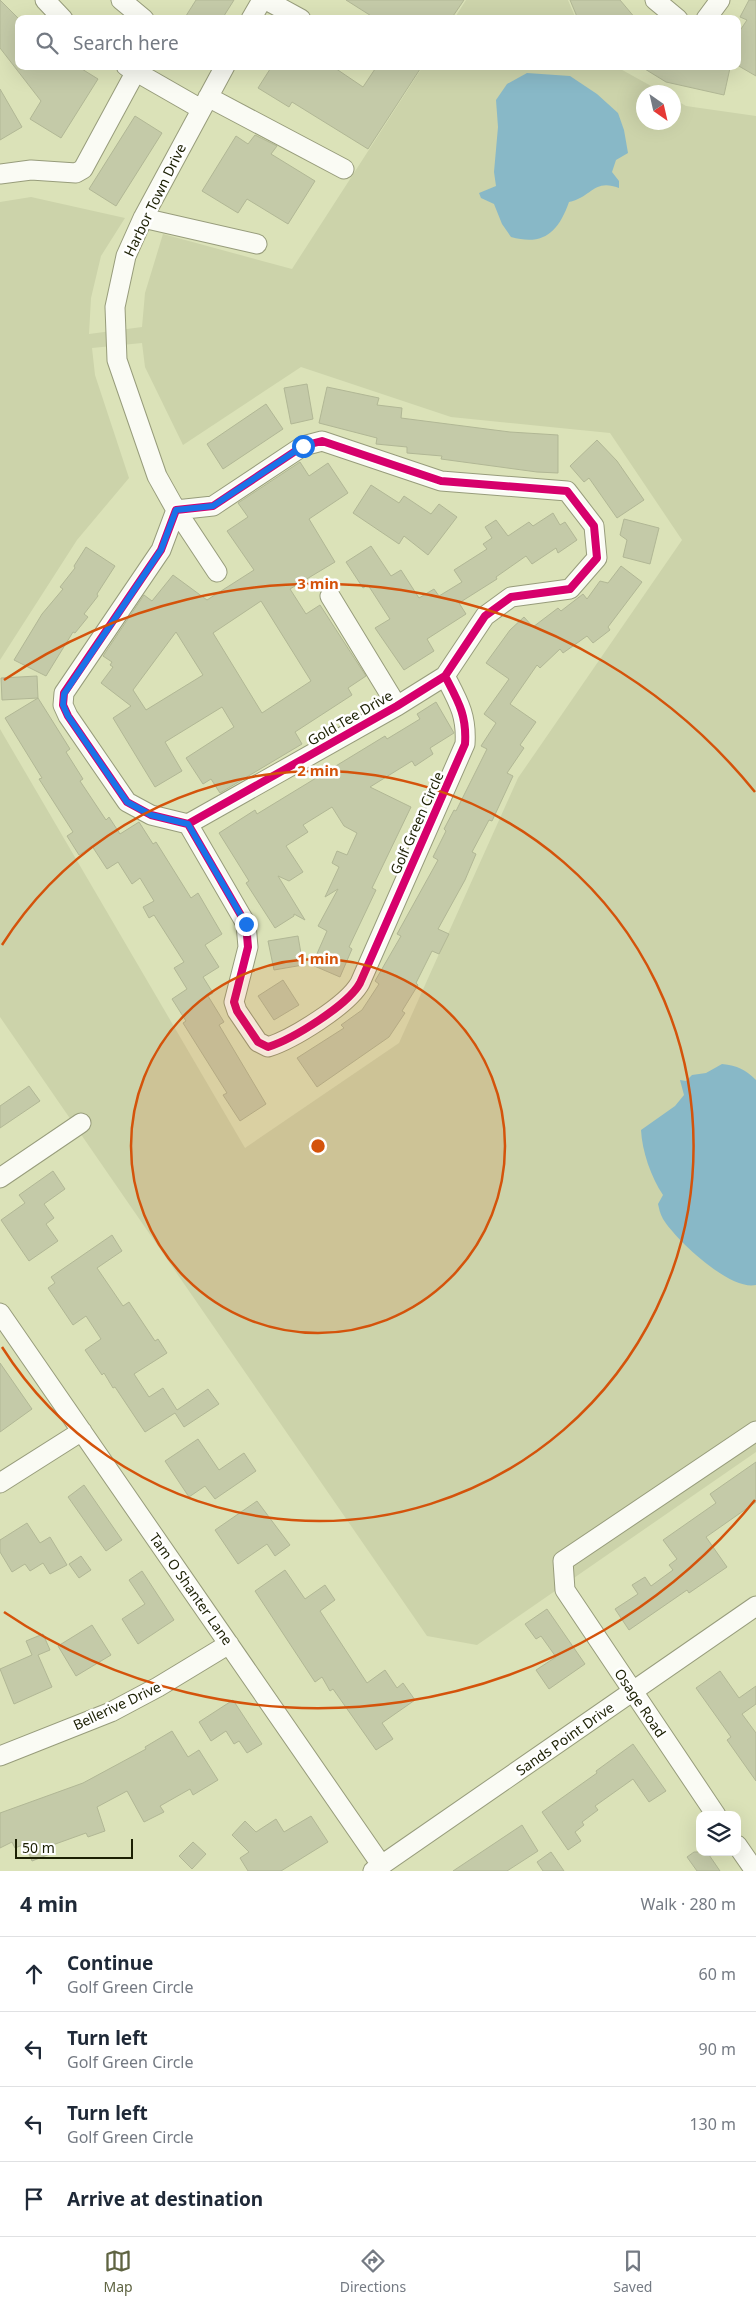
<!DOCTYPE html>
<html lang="en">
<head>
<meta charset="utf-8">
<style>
	:root { --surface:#fff; --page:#f6f6f7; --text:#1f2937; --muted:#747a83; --line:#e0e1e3; --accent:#5f6442 }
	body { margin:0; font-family:"Noto Sans",sans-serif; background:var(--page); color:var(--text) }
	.controls { position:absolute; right:15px; bottom:15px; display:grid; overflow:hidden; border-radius:10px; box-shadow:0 5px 20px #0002 }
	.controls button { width:45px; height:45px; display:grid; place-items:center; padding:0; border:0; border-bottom:1px solid var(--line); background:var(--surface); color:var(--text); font:25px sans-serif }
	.compass { position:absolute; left:636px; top:85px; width:45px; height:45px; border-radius:50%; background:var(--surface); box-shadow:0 5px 20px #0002; rotate:146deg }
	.scale { position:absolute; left:15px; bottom:12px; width:118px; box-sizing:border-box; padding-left:5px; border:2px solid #1c2003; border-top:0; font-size:14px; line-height:18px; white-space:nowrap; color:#1c2003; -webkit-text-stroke:4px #fff; paint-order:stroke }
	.stop { position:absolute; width:15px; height:15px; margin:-11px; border:4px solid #1a73e8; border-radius:50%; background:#fff }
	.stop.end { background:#1a73e8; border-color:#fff; box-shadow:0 1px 5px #0008 }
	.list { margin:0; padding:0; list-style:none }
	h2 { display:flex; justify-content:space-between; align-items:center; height:65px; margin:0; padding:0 20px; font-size:21px }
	h2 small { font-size:16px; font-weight:400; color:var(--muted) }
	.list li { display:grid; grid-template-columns:32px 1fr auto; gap:15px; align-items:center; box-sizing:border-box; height:75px; padding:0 20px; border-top:1px solid var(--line) }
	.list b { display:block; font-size:19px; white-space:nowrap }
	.list p { margin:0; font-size:16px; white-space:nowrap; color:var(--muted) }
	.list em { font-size:16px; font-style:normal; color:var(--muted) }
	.icon { flex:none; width:28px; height:28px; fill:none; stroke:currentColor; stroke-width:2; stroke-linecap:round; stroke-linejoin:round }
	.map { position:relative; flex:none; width:756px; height:1871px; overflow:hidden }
	.search { position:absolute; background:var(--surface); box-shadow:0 5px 20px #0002; left:15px; right:15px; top:15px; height:55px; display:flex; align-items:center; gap:12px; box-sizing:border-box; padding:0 18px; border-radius:10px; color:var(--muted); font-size:19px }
	.sheet { height:365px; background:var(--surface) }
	nav { display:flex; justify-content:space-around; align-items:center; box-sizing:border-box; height:70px; border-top:1px solid var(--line); background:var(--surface); font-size:14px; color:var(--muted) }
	nav a { display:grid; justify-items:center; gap:2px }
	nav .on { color:var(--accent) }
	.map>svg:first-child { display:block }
	.green { fill:#ccd3aa }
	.water { fill:#88b8c7 }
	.building { fill:#c4caa8; stroke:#b1b795; fill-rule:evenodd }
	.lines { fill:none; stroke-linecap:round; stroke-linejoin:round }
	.minor-casing { stroke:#979c7b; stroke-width:21 }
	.minor { stroke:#fafbf4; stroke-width:19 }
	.cycleway-casing { stroke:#fff; stroke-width:11 }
	.cycleway { stroke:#d6006c; stroke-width:8 }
	.route { stroke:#1a73e8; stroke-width:6 }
	.ring { fill:none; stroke:#d4530b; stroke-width:2.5 }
	.labels { text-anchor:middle; stroke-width:5; stroke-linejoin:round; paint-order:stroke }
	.street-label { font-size:14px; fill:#1c2003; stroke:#fff }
	.centre { fill:#d4530b; stroke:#fff; stroke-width:2.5 }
	.ring-label { font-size:15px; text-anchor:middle; font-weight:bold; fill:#d4530b; stroke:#fff; stroke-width:5; stroke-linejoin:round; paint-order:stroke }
</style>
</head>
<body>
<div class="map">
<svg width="756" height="1871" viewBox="0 0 756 1871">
	<rect width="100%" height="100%" fill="#dbe2b8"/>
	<path class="green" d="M466,0H568L576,19H454Z
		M423,66H615L662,92H644V122H674V99L686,106L756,116V1452L477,1645L427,1636L0,1017V729L245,1148L399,1043L518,778L682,540L610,433L451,417L301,367L183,445L145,367L142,343L92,348L95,375L129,478L77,540L0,660V202L31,197L125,218L101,256L91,298L89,334L142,327L145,293L163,234L292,269Z"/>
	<path class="water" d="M527,73L570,76L597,94L618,113L624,130L628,153L616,160L612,172L619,181V188C594,178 592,197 569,202C558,233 543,246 511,237L502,224L494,204L481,198L479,193L496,186L494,172L498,127L496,100L507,84Z
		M722,1064C738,1066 745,1069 756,1080V1285C730,1291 676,1240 663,1219C660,1214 659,1208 658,1204L663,1195C651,1177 642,1151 641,1130L675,1106L684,1095L680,1080L686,1081L692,1075L706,1073Z"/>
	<path class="building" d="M0,0L19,19V66H77L98,79L61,138L30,119L41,101L0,48Z
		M196,0H234L222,19H184Z
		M346,0H464L451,19H376Z
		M570,0H620L636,19H578Z
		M749,0H756V76L737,65V35L747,20L740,17Z
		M272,66H332L363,87L377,66H422L368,149L292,102L289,107L258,88Z
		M640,66H722L730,68L724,95L666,82Z
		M0,89L22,127L0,140Z
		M135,116L162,133L116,206L89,189Z
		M255,135L277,146L271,154L315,181L288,224L247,199L238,213L202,191L236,136L248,144Z
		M307,384L313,419L291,424L284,388Z
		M327,387L379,398L377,405L402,408L401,418L510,432L558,435V473L537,472L441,459L442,456L407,453V447L376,444L377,438L319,423Z
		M266,404L283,429L223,469L207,444Z
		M597,440L617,461L644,500L617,518L589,478L584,482L570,466Z
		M300,462L309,476L328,463L348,493L309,519L335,562L290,589L306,614L320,605L366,676L348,688L352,695L295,732L302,744L220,793L211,779L203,784L186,758L234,727L222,707L165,742L182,771L155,787L113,718L131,706L101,683L113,667L110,665L112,662L103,656L144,595L152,601L173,575L207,600L254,570L227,531L248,517L238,503ZM261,601L311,681L262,713L213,633ZM176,632L203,675L146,710L133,690Z
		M371,485L399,503L404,496L431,514L439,504L457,517L428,555L404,536L399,544L353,513Z
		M553,513L560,525L565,522L577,540L558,553L556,548L532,564L526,556L496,577L497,579L459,603L466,614L427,639L434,651L404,670L375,628L390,619L368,585L363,588L346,562L371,546L391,576L401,570L419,598L434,589L439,596L462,582L454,570L487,549L483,544L492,538L485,527L496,520L508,536L529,522L533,526Z
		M624,519L659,528L650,564L623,557L627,540L620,535Z
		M86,547L115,566L97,594L98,596L84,614L88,617L75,633L73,632L46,676L14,660L42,614L63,589L60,587L75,568L74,566Z
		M621,566L642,582L608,627L610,630L593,643L587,636L563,653L560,649L540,668L537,665L510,704L536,722L520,745L524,748L507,773L513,776L492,821L489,820L472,852L476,854L465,880L438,929L449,934L439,954L432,951L416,983L418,985L402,1011L405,1013L389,1037L317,1087L297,1058L344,1028L341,1025L362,1010L379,984L375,981L401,936L397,934L438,860L433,857L446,831L444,829L454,810L456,811L487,749L481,746L496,723L484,714L509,679L486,663L510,630L524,617L533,627L558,608L561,611L583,594L587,599L600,581L608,583Z
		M37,676L38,698L2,700L1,678Z
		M38,698L70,749L66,752L83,779L80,781L106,820L109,817L120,834L139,822L153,844L156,842L191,898L198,893L222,934L205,945L219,967L203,977L213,993L208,996L224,1022L219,1025L266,1104L240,1121L223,1095L227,1093L183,1023L186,1021L172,999L187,989L174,968L184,962L154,915L149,918L143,907L154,901L140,878L132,884L118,862L107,869L92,846L79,855L67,836L73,832L39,779L42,778L5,718Z
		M436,702L454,733L430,748L433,754L415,766L412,761L370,787L411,807L372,888L376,890L349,947L352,949L340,977L312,965L327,931L318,926L338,889L325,897L339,867L332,863L337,851L347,855L357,833L344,826L332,807L303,825L308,832L286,846L303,872L289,881L278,876L305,920L294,914V916L275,928L246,883L249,881L219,833L255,810L257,814L385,736L387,739L420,719L417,714Z
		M298,936L303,965L274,970L268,941Z
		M283,980L299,1005L274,1020L258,996Z
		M29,1086L40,1101L0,1128V1106Z
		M53,1171L65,1189L44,1204L54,1218L46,1224L58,1241L29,1261L1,1220L25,1203L19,1195Z
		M112,1235L122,1251L97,1268L123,1306L129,1302L155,1341L158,1339L167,1353L134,1374L149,1397L163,1388L177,1410L208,1389L219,1404L184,1427L175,1413L145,1432L115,1387L113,1388L104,1373L102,1375L85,1350L101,1339L86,1316L73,1325L48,1288L55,1283L51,1277Z
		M0,1363L32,1409L0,1432Z
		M198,1439L219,1470L244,1453L256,1471L215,1499L205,1486L189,1497L165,1461Z
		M756,1462V1502L706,1537L727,1567L689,1593L687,1590L629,1630L615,1609L638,1594L632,1585L645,1577L651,1586L673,1570L669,1565L677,1559L663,1540L716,1503L710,1494Z
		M84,1485L122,1540L106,1551L68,1497Z
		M257,1501L290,1545L275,1556L267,1544L238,1564L215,1530Z
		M27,1523L40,1543L50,1537L67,1565L50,1574L43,1563L30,1571L25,1564L12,1572L0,1552V1540Z
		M81,1556L91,1570L79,1578L69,1564Z
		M285,1570L305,1599L325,1585L335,1600L320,1611L367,1683L385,1670L397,1688L403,1683L415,1700L382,1723L393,1739L376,1750L333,1689L330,1691L322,1677L315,1682L255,1591Z
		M142,1571L174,1620L138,1644L122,1619L145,1604L129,1580Z
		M547,1609L585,1664L549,1689L536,1670L556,1657L541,1636L536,1639L525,1624Z
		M92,1625L111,1655L76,1676L58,1646Z
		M43,1634L50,1650L38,1655L52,1687L14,1704L0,1669L32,1655L26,1641Z
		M720,1671L739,1698L756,1686V1704L742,1714L756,1733V1781L727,1740L731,1737L696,1688Z
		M233,1700L262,1744L247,1753L239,1741L234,1744L226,1731L211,1741L199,1722Z
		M172,1731L188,1757L199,1750L218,1780L193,1795L190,1789L160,1806L164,1812L144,1822L127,1791L97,1807L105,1831L88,1837L86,1833L47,1847L50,1854L32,1861L25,1844L15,1848L12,1842L0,1848V1813L83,1783L146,1749L145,1747Z
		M633,1744L666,1791L649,1802L633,1779L595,1806L598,1810L582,1822L584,1825L575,1832L581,1841L568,1850L542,1812L597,1773L596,1771Z
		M311,1816L328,1842L281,1871H248L240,1858L249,1852L232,1835L245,1821L256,1832L276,1819L284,1832Z
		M522,1825L538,1851L507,1871H453Z
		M193,1842L206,1854L192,1869L179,1856Z
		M551,1852L564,1871H543L537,1862Z
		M694,1852H707L720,1871H697L687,1857Z"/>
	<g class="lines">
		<defs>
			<path id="minor" d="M45,0L63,19
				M121,0L144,19
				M266,0L301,19
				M655,0L678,19
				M251,19L262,0
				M706,19L720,0
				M126,66L201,109
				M208,97L344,169
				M0,174L31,170L76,173L83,169L135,73
				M143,218L257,244
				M217,572L176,510L157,476L117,360L115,307L126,256L143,218L225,66
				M330,596L397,706
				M188,824L397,706L445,676L485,616L511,597L570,589L597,558L594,526L567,491L441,481L322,441L303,446L213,506L176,510L161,550L64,693L63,705L68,716L127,802L151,815L188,824L246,924L248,947L234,1002L237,1011L258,1042L268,1047C293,1039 348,1005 360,983L465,744C467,715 458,701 445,676
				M0,1178L81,1123
				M0,1313L382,1866
				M0,1483L82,1431
				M0,1756L111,1712L158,1687L229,1644
				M716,1815L565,1590L563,1561L756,1431
				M737,1845L755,1871
				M373,1871L756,1606"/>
		</defs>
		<use href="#minor" class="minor-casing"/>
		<use href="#minor" class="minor"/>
		<defs>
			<path id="cycleway" d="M188,824L397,706L445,676L485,616L511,597L570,589L597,558L594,526L567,491L441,481L322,441L303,446L213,506L176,510L161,550L64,693L63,705L68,716L127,802L151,815L188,824L246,924L248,947L234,1002L237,1011L258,1042L268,1047C293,1039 348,1005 360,983L465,744C467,715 458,701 445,676"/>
		</defs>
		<use href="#cycleway" class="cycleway-casing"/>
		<use href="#cycleway" class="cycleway"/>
	</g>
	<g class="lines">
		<path class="route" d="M246,924L188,824L151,815L127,802L68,716L63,705L64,694L161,550L176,510L213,506L303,446"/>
	</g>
	<circle cx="318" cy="1146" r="187" fill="#d4530b" fill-opacity=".12"/>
	<g class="ring">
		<circle cx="318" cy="1146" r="187"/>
		<path d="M2 945A375 375 0 1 1 2 1347"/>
		<path d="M755 1500A562 562 0 0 1 4 1612M4 680A562 562 0 0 1 755 792"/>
	</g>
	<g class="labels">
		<g class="street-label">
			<text transform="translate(155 200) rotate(-64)" y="5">Harbor Town Drive</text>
			<text transform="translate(350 718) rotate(-30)" y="5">Gold Tee Drive</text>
			<text transform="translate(417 823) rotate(-66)" y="5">Golf Green Circle</text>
			<text transform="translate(191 1589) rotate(55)" y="5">Tam O Shanter Lane</text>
			<text transform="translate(640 1703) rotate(56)" y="5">Osage Road</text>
			<text transform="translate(117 1706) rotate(-25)" y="5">Bellerive Drive</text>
			<text transform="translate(565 1739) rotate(-35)" y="5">Sands Point Drive</text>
		</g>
	</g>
	<circle cx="318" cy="1146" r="8" class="centre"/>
	<g class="ring-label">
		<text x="318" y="589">3 min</text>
		<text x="318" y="776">2 min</text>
		<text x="318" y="964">1 min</text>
	</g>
</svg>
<div class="controls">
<button><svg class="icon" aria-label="layers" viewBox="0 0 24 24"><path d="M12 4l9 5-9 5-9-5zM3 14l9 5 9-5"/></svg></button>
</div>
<svg class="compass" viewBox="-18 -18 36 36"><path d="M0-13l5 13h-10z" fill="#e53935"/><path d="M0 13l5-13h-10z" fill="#747a83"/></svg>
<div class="scale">50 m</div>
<div class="stop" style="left:303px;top:446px"></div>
<div class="stop end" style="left:246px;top:924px"></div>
<div class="search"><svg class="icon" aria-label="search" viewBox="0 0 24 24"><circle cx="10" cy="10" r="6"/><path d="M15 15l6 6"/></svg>Search here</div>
</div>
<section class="sheet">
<h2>4 min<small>Walk · 280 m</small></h2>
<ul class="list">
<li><svg class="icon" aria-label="ahead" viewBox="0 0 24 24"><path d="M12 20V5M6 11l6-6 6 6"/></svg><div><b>Continue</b><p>Golf Green Circle</p></div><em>60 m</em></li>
<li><svg class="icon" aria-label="left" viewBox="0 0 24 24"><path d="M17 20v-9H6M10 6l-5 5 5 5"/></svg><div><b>Turn left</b><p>Golf Green Circle</p></div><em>90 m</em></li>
<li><svg class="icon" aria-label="left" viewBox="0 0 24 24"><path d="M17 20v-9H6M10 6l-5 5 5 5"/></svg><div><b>Turn left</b><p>Golf Green Circle</p></div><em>130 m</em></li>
<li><svg class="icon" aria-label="arrive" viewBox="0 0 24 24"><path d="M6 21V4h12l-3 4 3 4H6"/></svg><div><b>Arrive at destination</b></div></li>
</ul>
</section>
<nav>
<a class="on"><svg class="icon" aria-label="map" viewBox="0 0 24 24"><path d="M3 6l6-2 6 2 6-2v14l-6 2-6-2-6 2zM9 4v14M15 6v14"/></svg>Map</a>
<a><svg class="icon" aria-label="directions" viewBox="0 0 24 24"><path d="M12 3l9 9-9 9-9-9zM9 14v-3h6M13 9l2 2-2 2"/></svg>Directions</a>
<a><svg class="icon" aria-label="saved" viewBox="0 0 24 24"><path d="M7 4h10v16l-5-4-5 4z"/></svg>Saved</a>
</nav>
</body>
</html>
